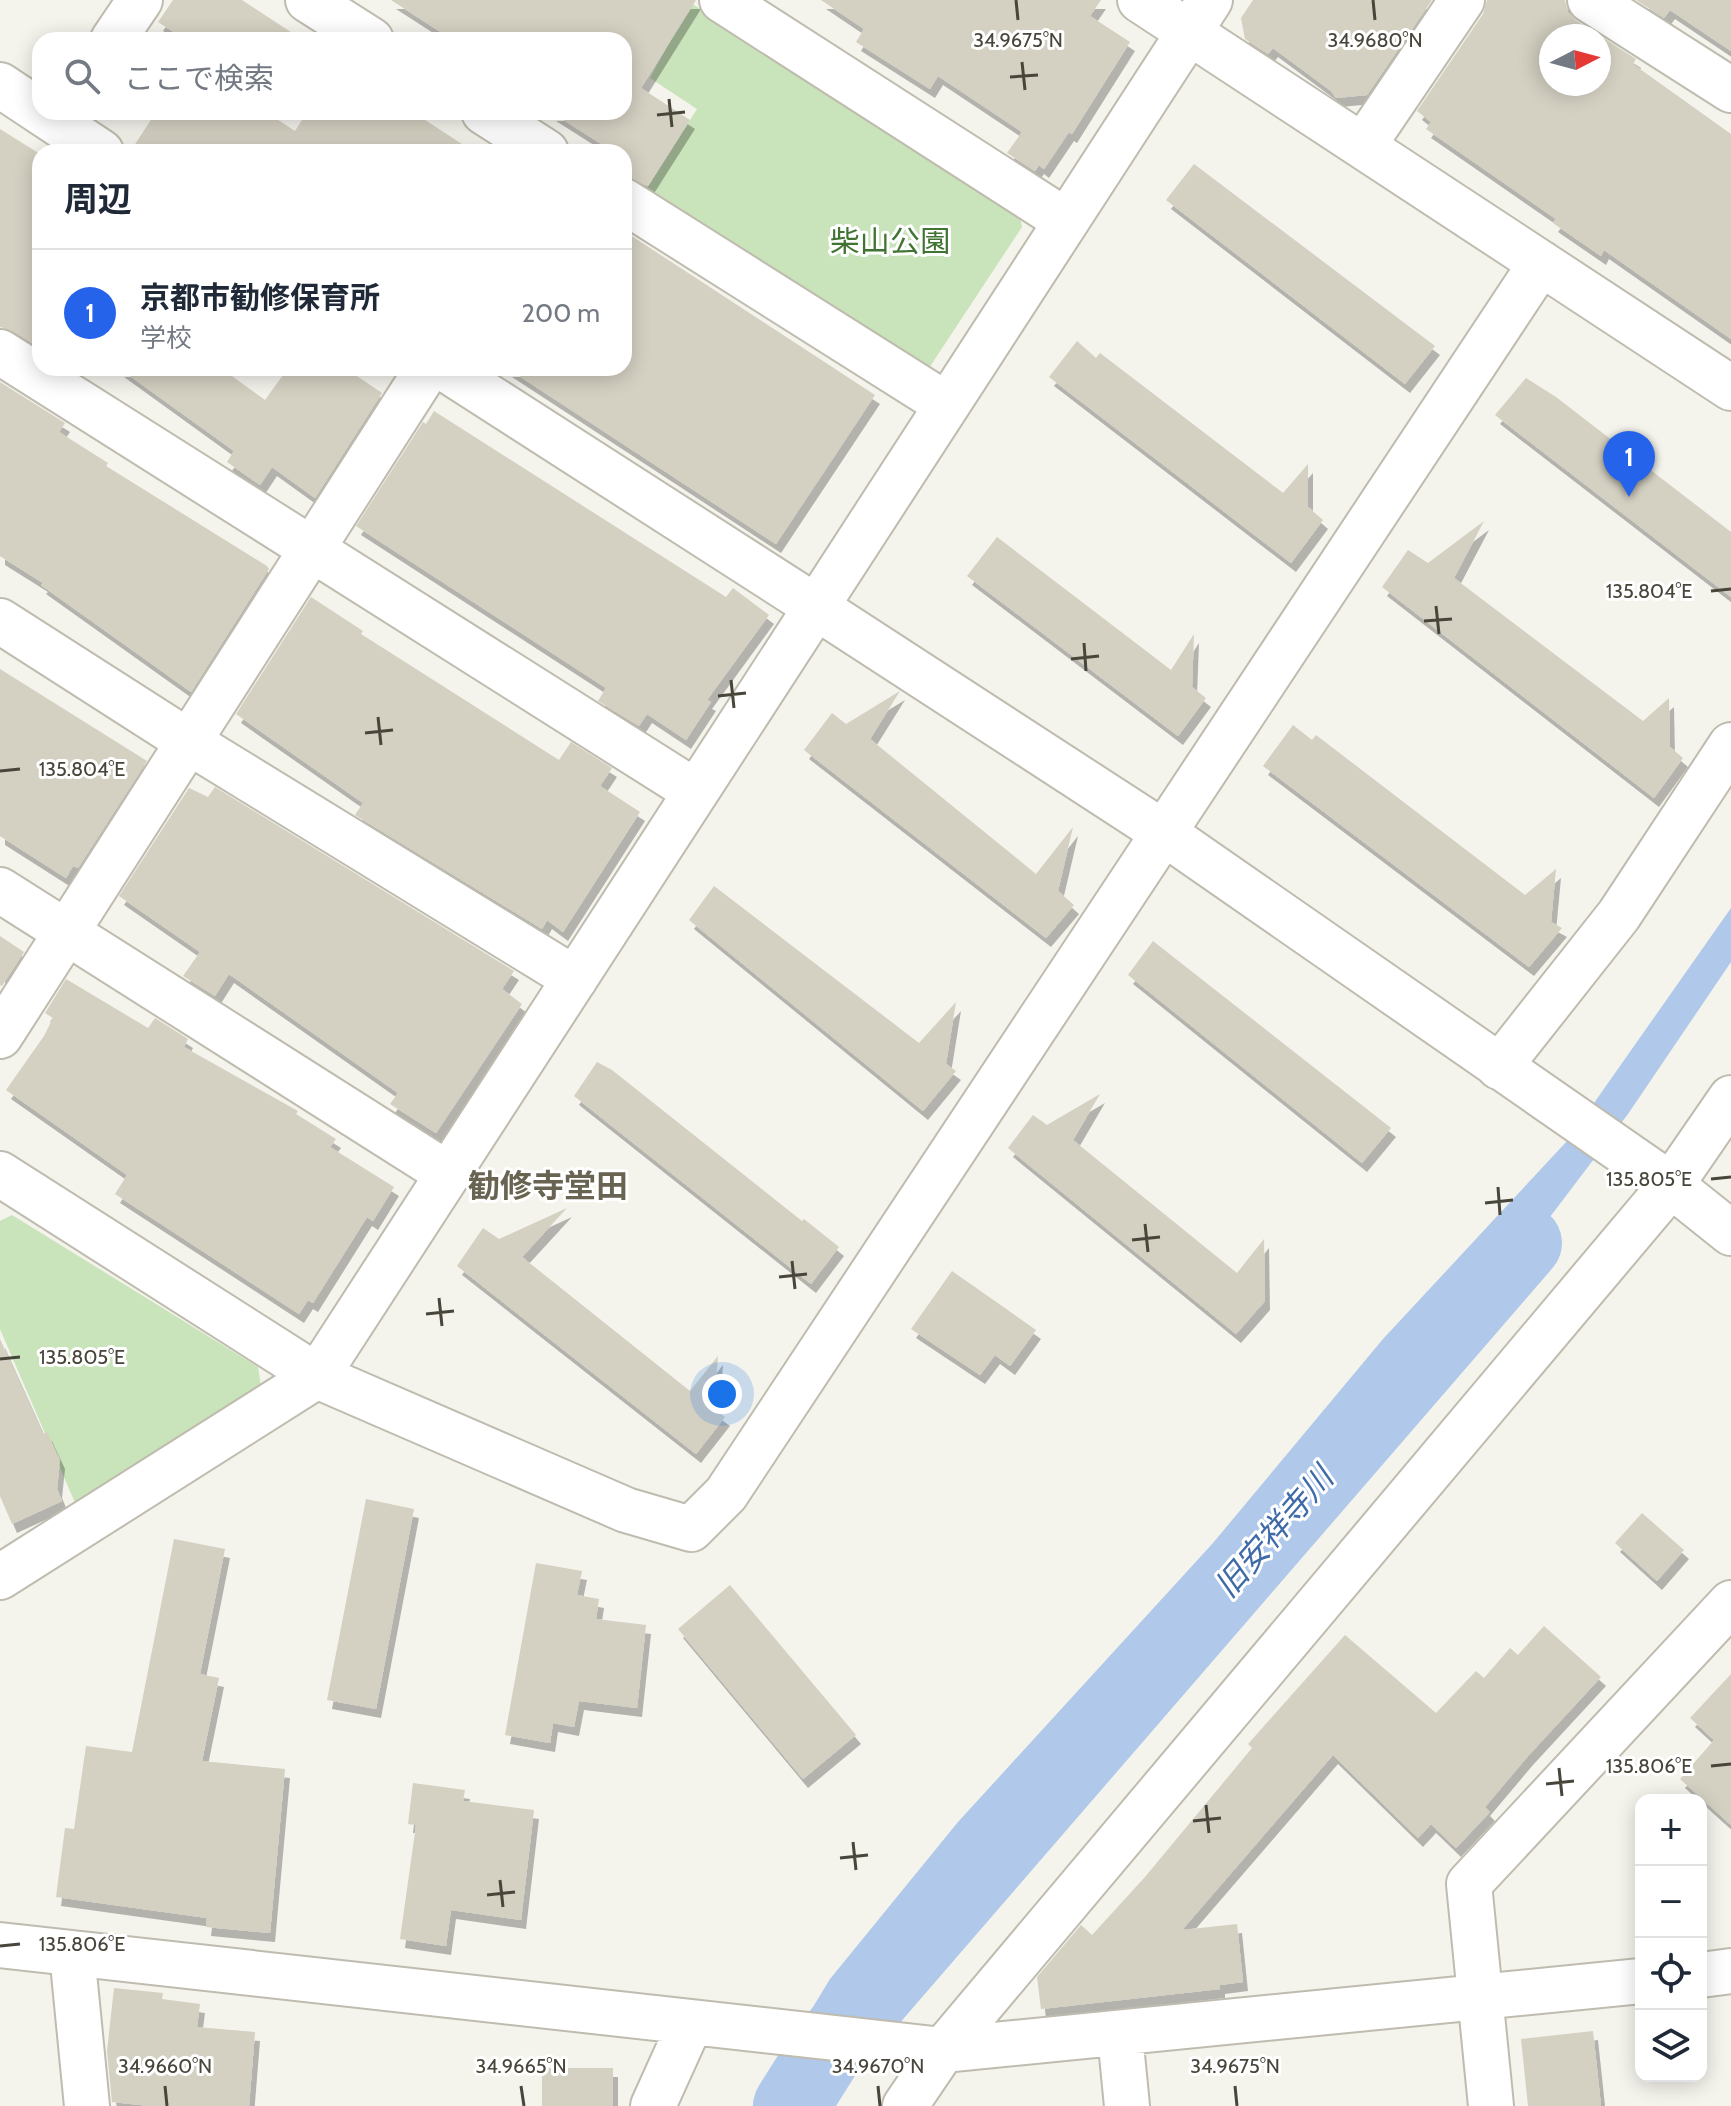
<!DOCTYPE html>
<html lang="ja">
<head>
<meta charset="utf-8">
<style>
	:root { --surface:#fff; --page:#f6f6f7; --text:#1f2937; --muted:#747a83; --line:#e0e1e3; --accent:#2563eb }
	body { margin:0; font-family:Cabin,"Noto Sans JP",sans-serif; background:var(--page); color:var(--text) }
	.controls { position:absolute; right:24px; bottom:24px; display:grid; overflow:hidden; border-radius:16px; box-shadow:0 4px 20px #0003 }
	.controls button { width:72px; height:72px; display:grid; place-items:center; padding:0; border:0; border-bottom:2px solid var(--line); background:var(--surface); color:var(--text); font:40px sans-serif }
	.compass { position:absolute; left:1539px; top:24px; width:72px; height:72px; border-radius:50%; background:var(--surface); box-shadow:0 4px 20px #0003; rotate:84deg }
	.you { position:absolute; left:722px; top:1394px; width:28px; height:28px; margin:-20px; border:6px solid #fff; border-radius:50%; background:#1a73e8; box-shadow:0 0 0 12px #1a73e833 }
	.badge { display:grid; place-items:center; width:52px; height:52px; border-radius:50%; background:var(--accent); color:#fff; font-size:26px; font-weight:700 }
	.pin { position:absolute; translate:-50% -66px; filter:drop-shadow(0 2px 4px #0008) }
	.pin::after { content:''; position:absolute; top:42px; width:28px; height:24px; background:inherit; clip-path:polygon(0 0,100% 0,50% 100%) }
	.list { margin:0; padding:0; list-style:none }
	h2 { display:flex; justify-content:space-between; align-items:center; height:104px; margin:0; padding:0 32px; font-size:34px }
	h2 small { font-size:26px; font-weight:400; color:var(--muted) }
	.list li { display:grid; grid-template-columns:52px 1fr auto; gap:24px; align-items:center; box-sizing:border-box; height:128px; padding:0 32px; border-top:2px solid var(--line) }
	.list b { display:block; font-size:30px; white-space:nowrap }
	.list p { margin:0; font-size:26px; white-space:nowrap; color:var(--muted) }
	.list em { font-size:26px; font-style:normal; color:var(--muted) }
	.icon { flex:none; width:44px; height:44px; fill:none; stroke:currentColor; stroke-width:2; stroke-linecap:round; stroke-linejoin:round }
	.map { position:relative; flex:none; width:1731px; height:2106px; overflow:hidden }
	.search { position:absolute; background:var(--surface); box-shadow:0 4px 20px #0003; left:32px; top:32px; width:600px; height:88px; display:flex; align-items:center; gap:20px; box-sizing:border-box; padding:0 28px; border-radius:24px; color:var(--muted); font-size:30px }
	.panel { position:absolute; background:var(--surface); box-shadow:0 4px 20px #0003; left:32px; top:144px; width:600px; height:232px; border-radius:24px }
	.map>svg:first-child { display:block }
	.green { fill:#c9e3ba }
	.water { fill:#b0c8e9 }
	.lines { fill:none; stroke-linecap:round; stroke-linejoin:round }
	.river { stroke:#b0c8e9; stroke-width:76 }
	.building { fill:#d4d0c2; fill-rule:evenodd; filter:url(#shadow) }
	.minor-casing { stroke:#bfbcaf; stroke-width:48 }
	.tertiary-casing { stroke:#bfbcaf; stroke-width:48 }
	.minor { stroke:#fff; stroke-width:44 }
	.tertiary { stroke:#fff; stroke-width:44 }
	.ticks { fill:none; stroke:#48453a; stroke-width:3 }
	.labels { text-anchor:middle; stroke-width:6; stroke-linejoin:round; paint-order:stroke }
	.park-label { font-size:30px; fill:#417433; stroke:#fff }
	.neighbourhood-label { font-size:32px; font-weight:bold; fill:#696452; stroke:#fff }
	.water-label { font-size:32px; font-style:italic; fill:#3f6aa8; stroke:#fff }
	.ticks-label { font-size:20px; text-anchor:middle; fill:#48453a; stroke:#fff; stroke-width:6; stroke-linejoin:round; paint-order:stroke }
</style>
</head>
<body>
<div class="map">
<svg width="1731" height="2106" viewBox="0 0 1731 2106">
	<defs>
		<filter id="shadow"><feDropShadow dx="5" dy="9" stdDeviation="0" flood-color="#0004"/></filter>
	</defs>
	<rect width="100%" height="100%" fill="#f4f3ec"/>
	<path class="green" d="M691,3L1019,213L1022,227L929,368L645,191L697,109L650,78Z
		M12,1215L258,1367L261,1386L76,1505L0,1329V1221Z"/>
	<path class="water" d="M1731,908V962L1628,1114L1490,1296L1400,1363L1308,1493L1250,1537L1185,1609L931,1904L797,2082L785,2106H753L830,1979L958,1822L1213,1543L1383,1339L1568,1140Z"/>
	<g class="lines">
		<path class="river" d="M791,2106L827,2049L1524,1243"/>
	</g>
	<path class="building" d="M173,0H242L303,40H186L158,22Z
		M391,0H696L641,88L690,120L648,186L624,176V152H614L551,112H624V40H453Z
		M821,0H1101L1090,16L1130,42L1072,134L1069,132L1044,169L1039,165L1035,171L1007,153L1022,132L938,76L930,89L856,42L864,29Z
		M1253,0H1432L1367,95L1336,98L1331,91L1273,48L1268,54L1245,39L1241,18Z
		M1487,0H1565L1568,12L1577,21L1636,59L1633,64L1731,134V339L1604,250L1601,256L1553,223L1556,219L1426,129L1431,122L1417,111L1483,14ZM1551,36H1599V84H1551Z
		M1636,0H1731V51L1670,10L1664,18Z
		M156,112H266L295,131L307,112H413L474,152H130Z
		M0,129L40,154V348L13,331L0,327Z
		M1194,164L1435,346L1405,384L1166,200Z
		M624,231L875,395L776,544L507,368H624Z
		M1077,341L1096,358L1100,353L1283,493L1308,464V507L1323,520L1291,563L1049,377Z
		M119,368H221L265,400L288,368H345L382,393L315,498L272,467L260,485L227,462L234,451Z
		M1526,378L1556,397L1731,532V597L1495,415Z
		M0,382L65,423L59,432L108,463L106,466L267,566L269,569L191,692L41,585L43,583L0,556Z
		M434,411L726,597L733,588L769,615L707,700L711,702L686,740L647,714L639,726L598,701L606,688L356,526L423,422L426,424Z
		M1484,521L1454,578L1643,721L1669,698L1670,747L1683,758L1654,798L1382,587L1408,550L1428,563Z
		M997,537L1171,670L1194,634L1192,687L1206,698L1178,736L967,576Z
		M311,597L363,631L361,634L559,760L571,742L612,768L600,786L640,812L563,932L547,920L542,929L355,815L363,803L236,714Z
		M0,669L147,761L78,868L73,866L66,878L0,836Z
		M900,691L870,739L1036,874L1073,827L1058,891L1074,905L1046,938L804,750L832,713L846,724Z
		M1293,725L1312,740L1316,735L1525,895L1556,869L1551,922L1562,928L1529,967L1263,766Z
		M215,787L514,971L502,989L522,1004L436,1133L390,1104L398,1093L229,974L215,996L183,976L200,952L119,896L189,788L208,797Z
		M714,886L919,1043L956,1002L946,1064L956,1071L923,1111L689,920Z
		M0,936L24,952L2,986L0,985Z
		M1153,941L1391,1128L1362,1163L1128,975Z
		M66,979L148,1028L155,1018L188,1039L184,1047L298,1111L296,1114L336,1139L330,1147L394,1187L373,1221L367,1217L313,1303L308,1300L299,1314L115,1194L127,1175L6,1090L44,1036L53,1018L45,1013Z
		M597,1062L612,1070L802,1221L804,1219L839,1247L811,1284L574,1096Z
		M1100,1094L1073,1140L1237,1273L1264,1239L1265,1301L1236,1334L1008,1148L1033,1115L1047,1125Z
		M567,1208L522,1257L690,1391L718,1356L714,1409L725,1417L696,1454L457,1266L483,1228L499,1239Z
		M952,1271L1036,1330L1010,1366L995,1355L980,1375L911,1329Z
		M0,1339L43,1434L47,1432L60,1460L57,1489L62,1501L12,1524L0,1496Z
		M366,1499L414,1509L376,1709L327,1700Z
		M1642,1513L1684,1550L1657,1581L1615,1543Z
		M174,1539L225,1549L200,1674L219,1678L202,1761L285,1769L270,1933L206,1927L207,1918L56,1897L65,1828L74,1829L86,1746L132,1752Z
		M536,1563L582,1571L577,1595L599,1599L596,1619L646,1625L637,1708L579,1701L574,1727L553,1723L550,1743L505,1735Z
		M730,1585L856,1735L803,1779L678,1629Z
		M1544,1626L1601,1677L1528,1756L1485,1807L1490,1812L1456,1848L1431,1824L1418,1838L1333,1755L1182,1930L1237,1924L1243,1982L1220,1985V1989L1041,2009L1037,1977L1081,1925L1092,1935L1145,1877L1252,1748L1248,1744L1345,1635L1436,1713L1476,1671L1484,1678L1510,1648L1518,1655Z
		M1731,1674V1825L1680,1779L1714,1740L1690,1718Z
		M413,1783L465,1790L463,1801L534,1810L521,1920L451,1910L446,1946L400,1939L416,1825L408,1824Z
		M114,1988L163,1993L162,1999L200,2004L197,2027L255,2032L249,2106H150L112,2102L107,2051Z
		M1593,2031L1601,2106H1528L1521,2039Z
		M542,2068H613V2106H542Z"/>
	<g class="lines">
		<defs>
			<path id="minor" d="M308,0L371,40
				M722,0L1066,221
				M1140,0L1731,388
				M1590,0L1731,90
				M113,40L140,0
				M0,85L101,152
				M484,112L546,152
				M1363,146L1462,0
				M624,201L947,405
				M0,352L696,792
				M444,368L816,607
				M0,621L189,742L575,979
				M0,890L448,1174
				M0,1036L428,368
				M1499,1067L1619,915L1731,745
				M0,1174L317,1376L626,1510L691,1529L726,1494L1541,263
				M0,1577L317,1376L1210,0
				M0,1945L943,2050L1641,1981
				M72,1953L87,2106
				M1701,1975L1731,1971
				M1120,2035L1127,2106
				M653,2106L691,2022
				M905,2106L943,2050L1671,1185L1731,1098
				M1491,2106L1469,1884L1731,1603"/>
			<path id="tertiary" d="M816,607L1164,833L1671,1185L1731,1233"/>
		</defs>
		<use href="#minor" class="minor-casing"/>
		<use href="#tertiary" class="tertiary-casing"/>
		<use href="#minor" class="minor"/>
		<use href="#tertiary" class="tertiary"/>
	</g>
	<path class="ticks" d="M1016,0L1018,20M1373,0L1375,20M1022,62L1025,90M1010,77L1038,75M669,99L672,127M657,115L685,112M1711,591L1731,589M1436,606L1439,634M1424,621L1452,619M1084,643L1086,671M1071,659L1099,656M731,680L734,708M718,696L746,693M378,717L381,745M365,733L393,730M0,771L20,769M1711,1179L1731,1177M1498,1187L1500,1215M1485,1203L1513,1200M1145,1224L1148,1252M1132,1240L1160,1237M792,1261L795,1289M779,1277L807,1274M439,1298L442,1326M426,1314L454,1311M0,1359L20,1357M1711,1766L1731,1764M1559,1768L1562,1796M1546,1784L1574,1781M1206,1805L1209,1833M1193,1821L1221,1818M853,1842L856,1870M840,1858L868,1855M500,1880L503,1907M487,1895L515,1892M0,1946L20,1944M165,2086L167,2106M521,2086L524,2106M878,2086L880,2106M1235,2086L1237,2106"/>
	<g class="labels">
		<g class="park-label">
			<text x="890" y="252">柴山公園</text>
		</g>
		<g class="neighbourhood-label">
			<text x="548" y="1197">勧修寺堂田</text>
		</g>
		<g class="water-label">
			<text transform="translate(1274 1532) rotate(-49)" y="11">旧安祥寺川</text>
		</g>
	</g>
	<g class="ticks-label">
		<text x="1018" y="47">34.9675°N</text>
		<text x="1375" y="47">34.9680°N</text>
		<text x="1649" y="598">135.804°E</text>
		<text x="82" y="776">135.804°E</text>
		<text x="1649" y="1186">135.805°E</text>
		<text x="82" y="1364">135.805°E</text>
		<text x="1649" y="1773">135.806°E</text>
		<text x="82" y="1951">135.806°E</text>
		<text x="165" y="2073">34.9660°N</text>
		<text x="521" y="2073">34.9665°N</text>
		<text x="878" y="2073">34.9670°N</text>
		<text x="1235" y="2073">34.9675°N</text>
	</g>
</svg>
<div class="controls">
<button>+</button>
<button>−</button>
<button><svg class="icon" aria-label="locate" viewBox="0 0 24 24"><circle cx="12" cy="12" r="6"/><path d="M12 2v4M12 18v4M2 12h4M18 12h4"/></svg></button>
<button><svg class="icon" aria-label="layers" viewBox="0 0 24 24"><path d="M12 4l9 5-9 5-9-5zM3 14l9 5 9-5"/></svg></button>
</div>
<svg class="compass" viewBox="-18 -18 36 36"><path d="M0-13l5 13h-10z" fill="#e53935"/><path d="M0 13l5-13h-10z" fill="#747a83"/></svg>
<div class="you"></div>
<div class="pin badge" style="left:1629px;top:497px">1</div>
<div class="search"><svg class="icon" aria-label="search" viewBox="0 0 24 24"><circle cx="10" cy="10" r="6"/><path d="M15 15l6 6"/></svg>ここで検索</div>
<section class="panel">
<h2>周辺<small></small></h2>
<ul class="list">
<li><span class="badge">1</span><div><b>京都市勧修保育所</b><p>学校</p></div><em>200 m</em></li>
</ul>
</section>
</div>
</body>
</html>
